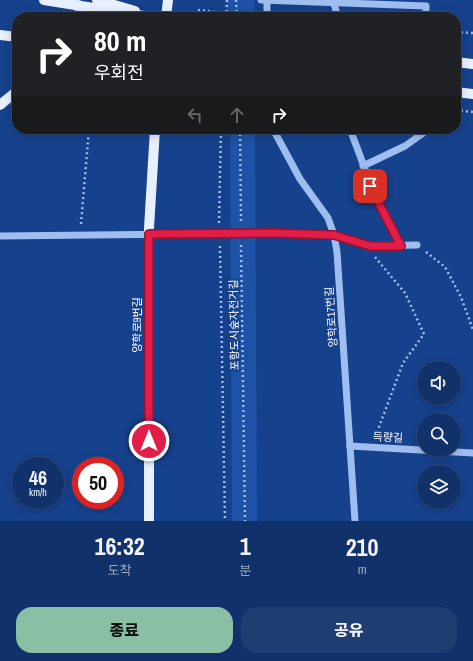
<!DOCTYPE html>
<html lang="ko">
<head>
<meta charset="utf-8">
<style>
	:root { --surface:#103169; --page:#1e3d71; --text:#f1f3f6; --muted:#9ca9c0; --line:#304c7d; --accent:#8abfa5 }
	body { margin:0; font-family:"Archivo Narrow","Noto Sans KR",sans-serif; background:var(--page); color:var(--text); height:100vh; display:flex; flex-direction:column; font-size:15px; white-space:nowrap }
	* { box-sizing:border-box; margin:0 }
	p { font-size:13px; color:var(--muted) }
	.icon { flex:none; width:22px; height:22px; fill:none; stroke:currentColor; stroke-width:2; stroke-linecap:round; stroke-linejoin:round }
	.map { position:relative; height:521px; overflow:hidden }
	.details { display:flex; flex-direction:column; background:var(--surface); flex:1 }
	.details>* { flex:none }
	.hud { position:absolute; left:12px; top:12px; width:449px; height:122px; border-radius:16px; box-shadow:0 2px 10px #0003,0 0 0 1px var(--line); background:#202124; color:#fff; overflow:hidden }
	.tools { position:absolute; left:417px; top:361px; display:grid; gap:8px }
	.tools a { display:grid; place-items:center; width:44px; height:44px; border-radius:50%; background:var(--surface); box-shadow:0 2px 10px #0003,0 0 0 1px var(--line); font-size:20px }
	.speed { position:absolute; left:12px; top:457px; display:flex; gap:8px; font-size:20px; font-weight:700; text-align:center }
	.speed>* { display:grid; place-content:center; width:52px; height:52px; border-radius:50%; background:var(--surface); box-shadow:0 2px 10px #0003,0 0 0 1px var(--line); line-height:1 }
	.speed small { font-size:10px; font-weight:400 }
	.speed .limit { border:6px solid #d22; background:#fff; color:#111 }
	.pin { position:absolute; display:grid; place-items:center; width:34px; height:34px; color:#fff; margin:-17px; border-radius:8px; box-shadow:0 2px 6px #0006 }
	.me { position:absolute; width:44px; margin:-22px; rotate:0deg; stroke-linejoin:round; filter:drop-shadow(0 0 3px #0008) }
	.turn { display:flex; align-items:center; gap:14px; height:84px; padding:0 16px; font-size:18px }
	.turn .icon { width:52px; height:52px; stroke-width:2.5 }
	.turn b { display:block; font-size:28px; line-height:34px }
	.lanes { display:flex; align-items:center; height:38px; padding:0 16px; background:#0003; justify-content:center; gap:20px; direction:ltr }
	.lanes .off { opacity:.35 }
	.eta { display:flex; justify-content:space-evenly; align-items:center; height:68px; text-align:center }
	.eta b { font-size:24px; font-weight:800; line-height:28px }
	.action { display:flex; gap:8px; margin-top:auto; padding:8px 16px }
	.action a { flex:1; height:46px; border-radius:16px; background:var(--accent); color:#111; font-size:16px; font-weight:800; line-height:46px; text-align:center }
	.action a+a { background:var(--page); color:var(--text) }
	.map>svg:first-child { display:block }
</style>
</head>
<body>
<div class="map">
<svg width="473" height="521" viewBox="0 0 473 521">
	<rect width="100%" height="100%" fill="#16418c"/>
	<g fill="#1e52a6">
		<rect x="227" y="0" width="27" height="17"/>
		<polygon points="230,129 255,129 257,521 232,521"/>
	</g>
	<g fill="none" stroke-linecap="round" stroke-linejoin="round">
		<g stroke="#9fbeef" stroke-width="2.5" stroke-dasharray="2 3" stroke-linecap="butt">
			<polyline points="236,0 237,17"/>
			<polyline points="198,10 225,13"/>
			<polyline points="226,17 227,0"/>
			<polyline points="456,32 473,33"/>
			<polyline points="456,110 473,112"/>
			<polyline points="240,129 241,222"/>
			<polyline points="219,223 221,129"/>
			<polyline points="81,224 89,129"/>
			<polyline points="241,245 245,521"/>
			<polyline points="220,246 225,521"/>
			<polyline points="426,252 445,267 461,297 473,330"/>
			<polyline points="375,257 405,293 424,334 403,363 376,435"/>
		</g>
		<g stroke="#9fbeef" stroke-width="7">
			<polyline points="77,0 79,17"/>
			<polyline points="261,0 426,6 426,17"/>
			<polyline points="267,2 267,17"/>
			<polyline points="334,4 338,17"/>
			<polyline points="273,129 300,179 328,218 334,235 337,252 355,521"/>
			<polyline points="350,129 371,185 401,246"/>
			<polyline points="363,166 405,146 429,129"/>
			<polyline points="0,236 274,233 334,235 370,246 417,245"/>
			<polyline points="350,446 473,453"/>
		</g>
		<g stroke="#e8efff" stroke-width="10">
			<polyline points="97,0 135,11"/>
			<polyline points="166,17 168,0"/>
			<polyline points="0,35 17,37"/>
			<polyline points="456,62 473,64"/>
			<polyline points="456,92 473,94"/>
			<polyline points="0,105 17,91"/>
			<polyline points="149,521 149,228 155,129"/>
		</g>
		<polyline stroke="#9fbeef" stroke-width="2.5" stroke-dasharray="2 3" stroke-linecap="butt" points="225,13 249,16"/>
		<polyline stroke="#e8efff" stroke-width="10" points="44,0 150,17"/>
	</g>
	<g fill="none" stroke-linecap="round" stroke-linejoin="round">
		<g stroke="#92132f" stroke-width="10">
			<polyline id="route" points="149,441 149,234 274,233 334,235 370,246 401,246 370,186"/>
		</g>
		<use href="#route" stroke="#e11d48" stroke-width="7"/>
	</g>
	<g text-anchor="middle" stroke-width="4" stroke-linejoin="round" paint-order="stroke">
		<g font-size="11" fill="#fff" stroke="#16418c">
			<text transform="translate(331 317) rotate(-94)" y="4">양학로17번길</text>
			<text transform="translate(137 325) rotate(-90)" y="4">양학로9번길</text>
			<text transform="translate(234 325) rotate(-91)" y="4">포항도시숲자전거길</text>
			<text transform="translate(388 437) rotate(3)" y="4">득량길</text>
		</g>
	</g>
</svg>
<div class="tools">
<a><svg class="icon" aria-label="sound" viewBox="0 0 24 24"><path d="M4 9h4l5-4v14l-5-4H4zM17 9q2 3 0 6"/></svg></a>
<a><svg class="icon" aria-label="search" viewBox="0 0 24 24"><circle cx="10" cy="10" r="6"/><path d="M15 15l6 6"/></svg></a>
<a><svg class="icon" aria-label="layers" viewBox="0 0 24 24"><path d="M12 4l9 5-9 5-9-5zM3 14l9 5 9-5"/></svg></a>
</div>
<div class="speed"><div>46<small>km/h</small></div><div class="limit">50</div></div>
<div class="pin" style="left:370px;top:186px;background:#d93025"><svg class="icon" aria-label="arrive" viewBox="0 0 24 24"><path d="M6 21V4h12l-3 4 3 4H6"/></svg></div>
<svg class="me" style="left:149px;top:441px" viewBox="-20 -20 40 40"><circle r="17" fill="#e11d48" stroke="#fff" stroke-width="3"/><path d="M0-11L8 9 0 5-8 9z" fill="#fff"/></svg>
<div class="hud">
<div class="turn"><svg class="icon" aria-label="right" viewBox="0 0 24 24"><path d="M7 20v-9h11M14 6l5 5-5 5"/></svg><div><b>80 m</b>우회전</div></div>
<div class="lanes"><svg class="icon off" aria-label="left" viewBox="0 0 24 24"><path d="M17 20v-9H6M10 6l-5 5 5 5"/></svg><svg class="icon off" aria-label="ahead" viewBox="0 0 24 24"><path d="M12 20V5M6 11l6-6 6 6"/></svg><svg class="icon" aria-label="right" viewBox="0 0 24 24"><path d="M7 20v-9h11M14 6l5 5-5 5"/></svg></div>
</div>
</div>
<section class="details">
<div class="eta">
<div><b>16:32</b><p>도착</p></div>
<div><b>1</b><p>분</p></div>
<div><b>210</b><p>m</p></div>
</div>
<div class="action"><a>종료</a><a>공유</a></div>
</section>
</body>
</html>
